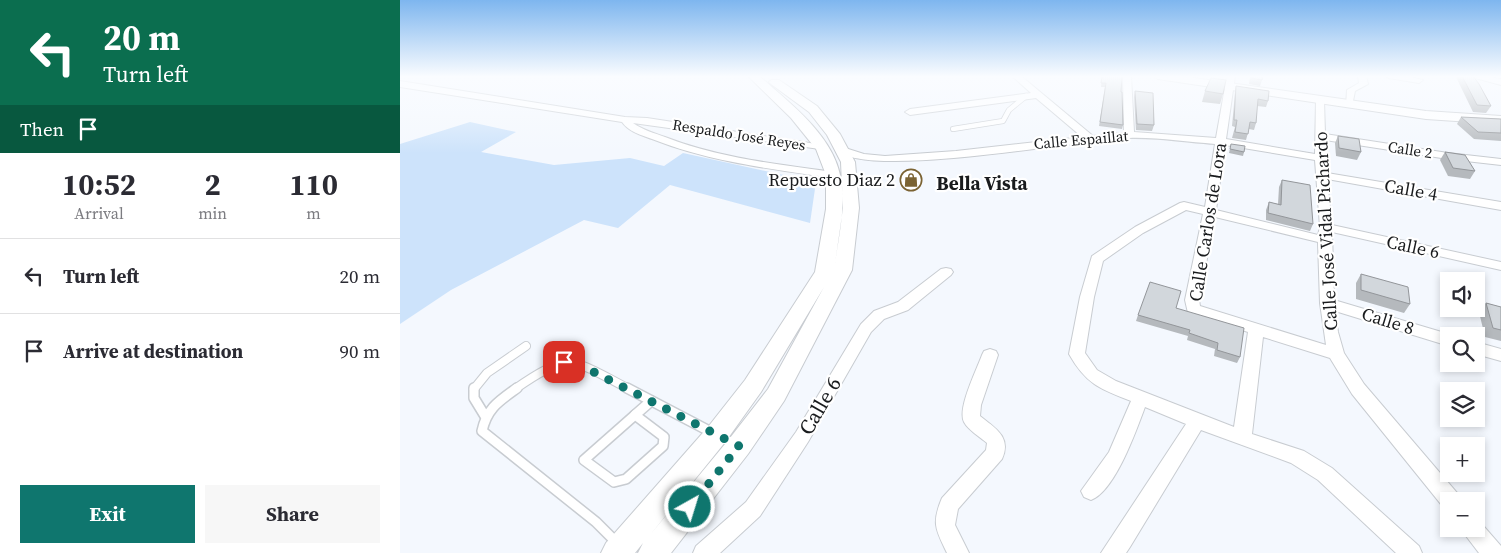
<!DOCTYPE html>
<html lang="en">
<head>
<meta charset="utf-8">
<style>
	:root { --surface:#fff; --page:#f7f7f7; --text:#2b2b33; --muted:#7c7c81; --line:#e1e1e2; --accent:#0f766e }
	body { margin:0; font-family:"Source Serif 4",serif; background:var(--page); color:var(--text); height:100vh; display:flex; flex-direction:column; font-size:19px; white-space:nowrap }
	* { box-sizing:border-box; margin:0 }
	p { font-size:16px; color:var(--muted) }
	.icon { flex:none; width:28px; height:28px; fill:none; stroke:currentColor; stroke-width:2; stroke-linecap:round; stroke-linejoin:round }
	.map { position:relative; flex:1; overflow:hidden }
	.drawer { display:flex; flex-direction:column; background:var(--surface); width:400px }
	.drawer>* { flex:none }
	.banner { background:#0b6e4f; color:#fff; overflow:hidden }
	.controls { position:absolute; left:1040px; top:272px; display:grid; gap:10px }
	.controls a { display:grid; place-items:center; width:45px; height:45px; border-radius:0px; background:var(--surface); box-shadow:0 2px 8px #0003; font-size:25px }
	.pin { position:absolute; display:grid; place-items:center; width:42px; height:42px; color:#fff; margin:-21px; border-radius:10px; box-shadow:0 2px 8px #0006 }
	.me { position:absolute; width:55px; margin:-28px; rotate:39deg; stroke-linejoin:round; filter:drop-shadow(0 0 4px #0008) }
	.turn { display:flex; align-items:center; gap:18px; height:105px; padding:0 20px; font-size:22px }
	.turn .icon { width:65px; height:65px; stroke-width:2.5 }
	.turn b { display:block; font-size:35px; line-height:42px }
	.then { display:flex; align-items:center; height:48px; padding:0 20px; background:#0003; gap:10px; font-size:19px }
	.eta { display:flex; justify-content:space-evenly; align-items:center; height:85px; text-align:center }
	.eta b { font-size:30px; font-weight:700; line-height:35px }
	.action { display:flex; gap:10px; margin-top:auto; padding:10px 20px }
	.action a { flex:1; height:58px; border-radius:0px; background:var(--accent); color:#fff; font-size:20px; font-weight:700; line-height:58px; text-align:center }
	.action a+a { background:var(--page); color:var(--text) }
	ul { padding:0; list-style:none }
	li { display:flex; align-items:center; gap:15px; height:75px; padding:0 20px; border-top:1px solid var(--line) }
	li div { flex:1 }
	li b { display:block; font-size:19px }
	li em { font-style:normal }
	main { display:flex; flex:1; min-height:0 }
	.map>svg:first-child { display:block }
</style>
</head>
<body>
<main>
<section class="drawer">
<div class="banner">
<div class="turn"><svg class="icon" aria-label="left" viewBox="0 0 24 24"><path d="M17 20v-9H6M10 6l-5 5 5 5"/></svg><div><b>20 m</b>Turn left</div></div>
<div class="then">Then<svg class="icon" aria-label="arrive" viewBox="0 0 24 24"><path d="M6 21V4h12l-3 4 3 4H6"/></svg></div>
</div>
<div class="eta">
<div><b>10:52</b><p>Arrival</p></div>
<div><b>2</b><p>min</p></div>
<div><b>110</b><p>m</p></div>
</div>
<ul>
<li><svg class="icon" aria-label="left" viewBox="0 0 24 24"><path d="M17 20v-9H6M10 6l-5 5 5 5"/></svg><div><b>Turn left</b></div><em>20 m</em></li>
<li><svg class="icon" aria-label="arrive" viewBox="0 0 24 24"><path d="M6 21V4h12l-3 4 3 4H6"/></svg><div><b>Arrive at destination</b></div><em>90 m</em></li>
</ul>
<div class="action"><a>Exit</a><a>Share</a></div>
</section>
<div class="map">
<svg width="1101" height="553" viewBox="0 0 1101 553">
	<rect width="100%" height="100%" fill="#f4f8fe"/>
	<polygon fill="#cde3fb" points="70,122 116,132 81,152 154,165 230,158 264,166 283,153 416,182 410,223 270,185 218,228 184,220 51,290 0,324 0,144"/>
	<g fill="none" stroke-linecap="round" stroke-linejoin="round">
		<g stroke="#c8ccd1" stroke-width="6">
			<polyline id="lane-far2" points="553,129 603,121 609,110 626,96"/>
		</g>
		<g stroke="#c8ccd1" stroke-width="10">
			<g id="lane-far1">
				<polyline points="74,389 87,373 126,346"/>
				<path d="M115 389C171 350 173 360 229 389"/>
			</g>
		</g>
		<g stroke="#c8ccd1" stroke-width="12">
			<g id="lane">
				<polyline points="74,388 74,398 85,416"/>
				<path d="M117 388C99 401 87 408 82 431L196 522 217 543"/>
				<polyline points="227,388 336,445"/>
				<polygon points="235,415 264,437 263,446 226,479 214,482 184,460"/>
				<polyline points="235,415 251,401"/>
			</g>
		</g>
		<g stroke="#c8ccd1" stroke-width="2">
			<g id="street">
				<path d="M612 76H621L693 136 724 133 723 76H731L734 132 816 138 827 76H835L826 139 915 154 916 100 920 97 924 100 925 134 1048 153 1101 159V165L1048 159 925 140 927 173 1101 202V210L927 179 932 225 1101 262V270L932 232 934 300 1055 336H1049V346L935 311 938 332 944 353 964 384 1058 494 1061 501H1049V509L1044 508 952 394 930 358 863 337 852 434 904 451 932 468 1019 546 1022 553H996L918 480 891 463 801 430 730 547 726 553H701L786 424 745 407C736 431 715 491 691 500L684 497 681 491 709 452 731 401C700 389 686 384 669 354L680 297 692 256 735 227 780 203 784 202 805 207 815 144C787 142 757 137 729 138 678 140 467 180 437 150L442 147 464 154 485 156 556 151 682 137 636 98 510 115 505 112 510 109 631 93ZM825 145 915 160 920 227 918 235 816 210ZM786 210 803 214 785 300 788 313 848 332 834 427 716 381 697 370 685 353 694 297 703 261 743 233ZM815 217 918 242 920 303 926 345 800 306 799 300Z"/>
				<polygon points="958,76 966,76 968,84 955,91 952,106 946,106 947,90 959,83"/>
				<polygon points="985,76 1006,76 1023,80 1019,83 989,78"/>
				<polygon points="1068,76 1083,76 1101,79 1101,85"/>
				<path d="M0 81 225 117 247 118 423 145 428 148 427 150 233 123C243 130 254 133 265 137 319 158 376 164 433 172L438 175 433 178C372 169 310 162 252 139 241 135 229 132 222 122L0 87Z"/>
				<polygon points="546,268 551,269 553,272 551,275 508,310 484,319 471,332 408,442 360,516 320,553 293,553 296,546 346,502 396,432 461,324 474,311 498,302 541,269"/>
				<polygon points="1076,342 1101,349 1101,361 1076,354"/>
				<path d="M590 349 596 351 598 355 581 405 580 416C595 428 612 437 602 459L558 509 555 525 569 553H547C536 530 531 524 542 498L586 450 587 443C580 437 568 430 564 422 557 409 577 369 582 355L584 351Z"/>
				<polygon points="1076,520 1080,522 1101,546 1101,553 1079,553 1066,536 1063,529 1076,529"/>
			</g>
		</g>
		<g stroke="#c8ccd1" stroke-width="2">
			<g id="secondary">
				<path d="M348 76H359C389 102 432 135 440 175 447 206 438 240 434 270L443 208 441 162 427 135 409 112 371 84 369 82 371 80H379L417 106 440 134 455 162 459 208 452 270 384 401 348 454 271 553H238L243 543 235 553H201L206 543 308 427 345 380 415 272 426 209V175L416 149 391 118ZM424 287 368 389 330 438 250 535 326 441 361 392Z"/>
				<polygon points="753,76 780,76 1026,111 1101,116 1101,124 1026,119 758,79"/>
			</g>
		</g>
		<use href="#lane-far2" stroke="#fff" stroke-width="4.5"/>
		<use href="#lane-far1" stroke="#fff" stroke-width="8"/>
		<use href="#lane" stroke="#fff" stroke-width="9"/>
		<use href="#street" fill="#fff" fill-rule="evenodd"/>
		<use href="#secondary" fill="#fff" fill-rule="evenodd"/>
	</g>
	<g fill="#b5b9bd">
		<polygon points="702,76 721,92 723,125 722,129 699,126 705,87 701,87"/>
		<polygon points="850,76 863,76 862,80 860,86 849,84"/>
		<polygon points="1048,76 1073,76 1091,106 1086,113 1073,112 1056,77"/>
		<polygon points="836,86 868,101 866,107 857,106 856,123 854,130 849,129 846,140 832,138 835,127 832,126 835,92"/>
		<polygon points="735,91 754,125 752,131 736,130 734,97"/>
		<polygon points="805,91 823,94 820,104 802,102"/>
		<polygon points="1061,117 1101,119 1101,141 1074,139 1057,124"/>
		<polygon points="938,136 961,152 957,160 936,156 935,143"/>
		<polygon points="831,144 844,152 843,156 829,153"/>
		<polygon points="1045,152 1075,171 1070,179 1048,176 1040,160"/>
		<polygon points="882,180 913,224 910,231 866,220 866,210 869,202 878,204 879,187"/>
		<polygon points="961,274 1010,304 1004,313 956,299 956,283"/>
		<polygon points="1086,303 1101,307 1101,341 1085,337 1079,312"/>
		<polygon points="776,308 840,357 837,363 814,356 815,349 787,340 788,336 736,321 738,315"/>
	</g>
	<g fill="#d2d7dc" stroke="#93969a">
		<polygon points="702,76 722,76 721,92 722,92 723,125 700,122 706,83 701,83"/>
		<polygon points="851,76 863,76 862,80 851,78"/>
		<polygon points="1062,76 1073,76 1079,84 1091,106 1077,105"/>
		<polygon points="811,78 826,80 823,94 805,91"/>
		<polygon points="836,86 869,91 868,101 858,99 856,123 850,122 848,134 835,132 837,120 834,120"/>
		<polygon points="735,91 753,93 754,125 737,124"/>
		<polygon points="1061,117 1101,119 1101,133 1078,132"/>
		<polygon points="938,136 959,139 961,152 939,148"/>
		<polygon points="831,144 845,146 844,152 830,149"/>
		<polygon points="1045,152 1065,155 1075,171 1053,168"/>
		<polygon points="882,180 910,185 913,224 868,213 869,202 881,205"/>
		<polygon points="961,274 1008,287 1010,304 961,290"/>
		<polygon points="750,282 781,291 776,308 844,328 840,357 817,350 818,343 789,333 790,330 738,315"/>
		<polygon points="1086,303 1101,307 1101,330 1093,328"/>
	</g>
	<linearGradient id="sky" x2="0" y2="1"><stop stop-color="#7eb6ef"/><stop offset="0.5" stop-color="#fafcff"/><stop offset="1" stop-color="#fafcff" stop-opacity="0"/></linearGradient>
	<rect width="1101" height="153" fill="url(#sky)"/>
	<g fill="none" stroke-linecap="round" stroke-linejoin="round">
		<polyline stroke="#0f766e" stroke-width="9" stroke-dasharray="0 16.2" points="164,362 178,364 339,446 290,507"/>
	</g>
	<defs>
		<g id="shop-ring" transform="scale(1.125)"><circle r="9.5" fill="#fff" stroke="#7b6333" stroke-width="1.5"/><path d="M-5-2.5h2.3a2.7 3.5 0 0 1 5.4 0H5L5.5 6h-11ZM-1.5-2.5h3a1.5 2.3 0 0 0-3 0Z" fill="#7b6333"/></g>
	</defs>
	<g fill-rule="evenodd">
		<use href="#shop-ring" x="511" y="180"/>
	</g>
	<g text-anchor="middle" stroke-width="4.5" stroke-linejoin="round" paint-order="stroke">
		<g font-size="15" fill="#191b1d" stroke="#fff">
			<text transform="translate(339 135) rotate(9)" y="5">Respaldo José Reyes</text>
			<text transform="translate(681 140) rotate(-5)" y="5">Calle Espaillat</text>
			<text transform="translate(1010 150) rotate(9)" y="5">Calle 2</text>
		</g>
		<g font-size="18" fill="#191b1d" stroke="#fff" text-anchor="end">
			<text x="495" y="186">Repuesto Diaz 2</text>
		</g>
		<g font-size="18" fill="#191b1d" stroke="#fff">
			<text transform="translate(1011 190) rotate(10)" y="6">Calle 4</text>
			<text transform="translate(808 222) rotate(-81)" y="6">Calle Carlos de Lora</text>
			<text transform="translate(926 231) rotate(-93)" y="6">Calle José Vidal Pichardo</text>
			<text transform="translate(1013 247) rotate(12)" y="6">Calle 6</text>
			<text transform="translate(988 321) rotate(17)" y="6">Calle 8</text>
		</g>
		<g font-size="19" font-weight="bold" fill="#191b1d" stroke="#fff">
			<text x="582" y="190">Bella Vista</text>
		</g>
		<g font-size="21" fill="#191b1d" stroke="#fff">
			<text transform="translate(420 406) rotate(-60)" y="7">Calle 6</text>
		</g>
	</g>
</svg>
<div class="controls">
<a><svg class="icon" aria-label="sound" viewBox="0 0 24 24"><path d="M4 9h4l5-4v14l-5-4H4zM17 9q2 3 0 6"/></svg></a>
<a><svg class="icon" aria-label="search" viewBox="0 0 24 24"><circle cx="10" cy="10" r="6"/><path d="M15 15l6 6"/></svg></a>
<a><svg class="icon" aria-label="layers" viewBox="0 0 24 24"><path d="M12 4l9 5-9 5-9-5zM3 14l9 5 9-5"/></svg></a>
<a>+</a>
<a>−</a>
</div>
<div class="pin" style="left:164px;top:362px;background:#d93025"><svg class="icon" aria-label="arrive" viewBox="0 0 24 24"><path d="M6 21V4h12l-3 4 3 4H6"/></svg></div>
<svg class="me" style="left:290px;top:507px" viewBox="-20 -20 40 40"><circle r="17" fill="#0f766e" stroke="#fff" stroke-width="3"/><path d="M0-11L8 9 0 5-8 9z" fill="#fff"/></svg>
</div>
</main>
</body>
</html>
